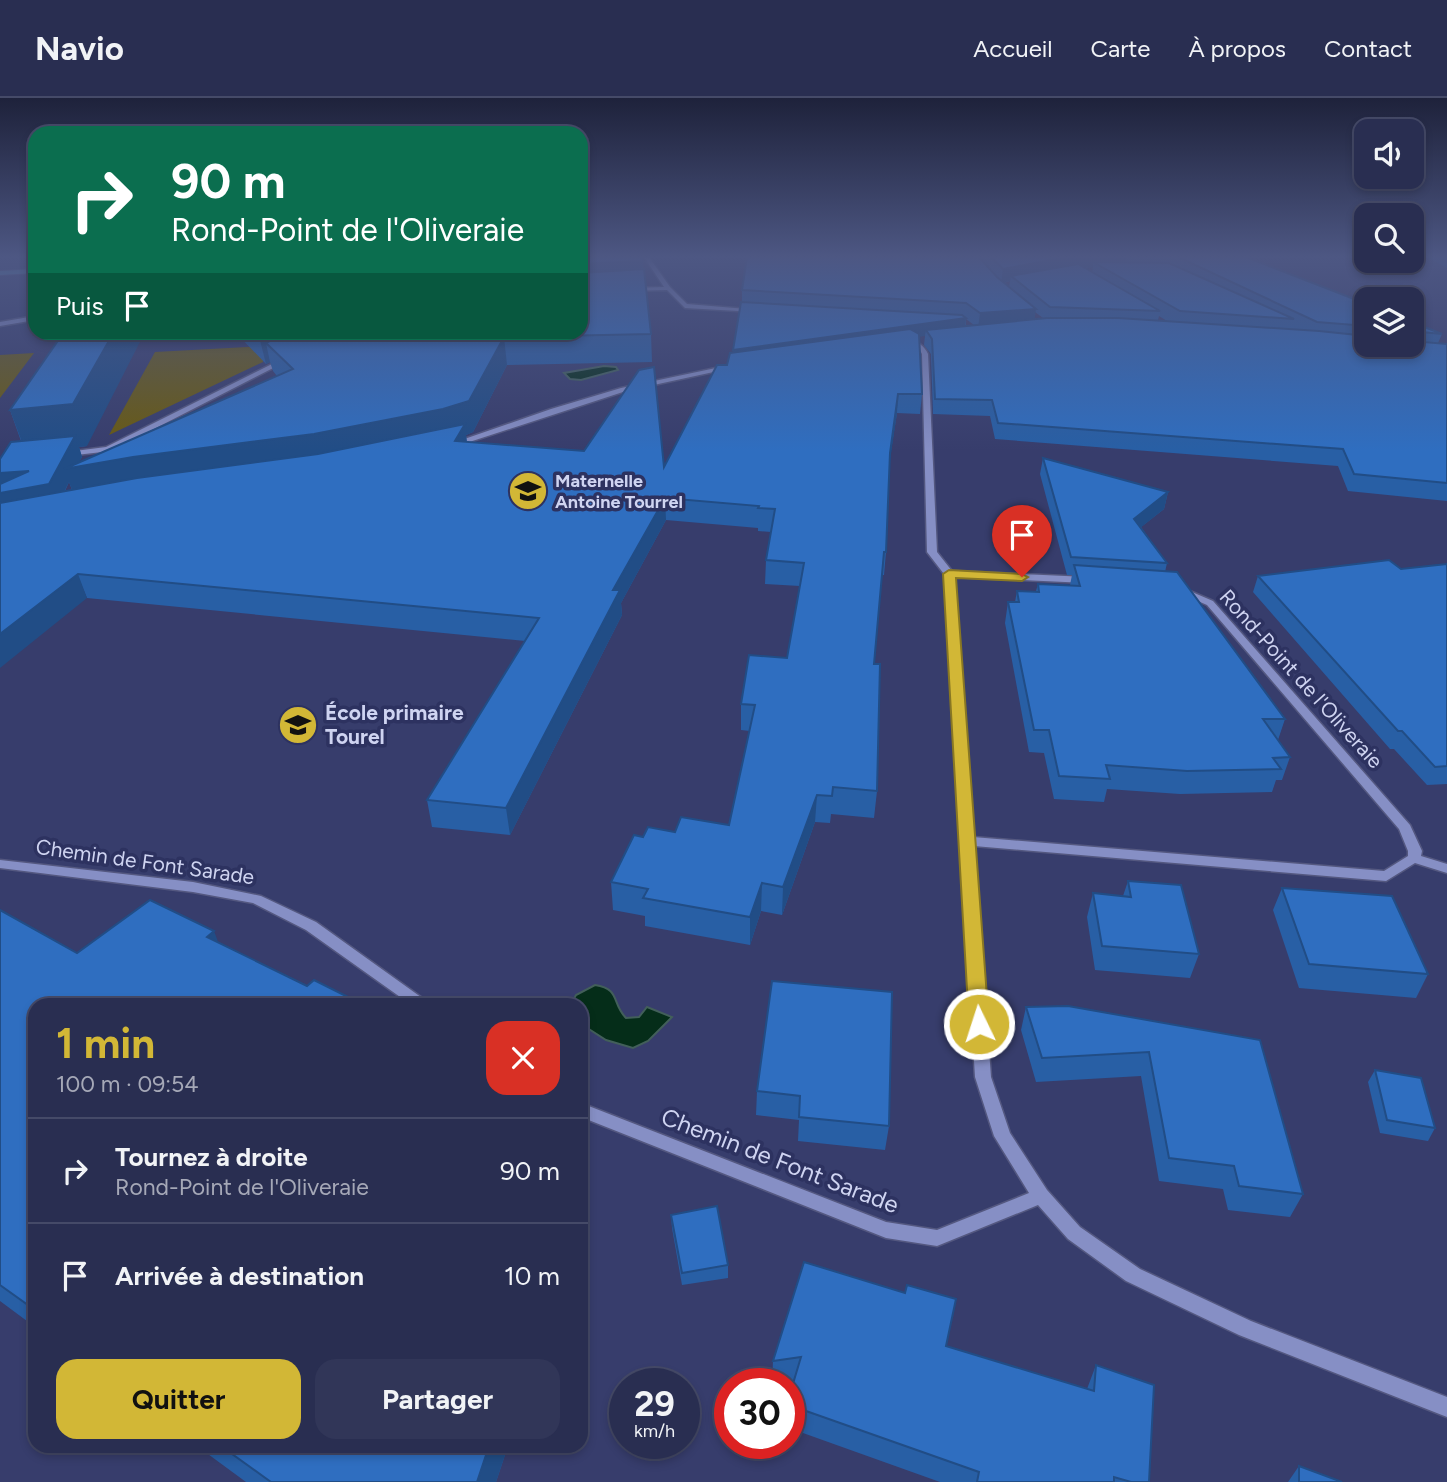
<!DOCTYPE html>
<html lang="fr">
<head>
<meta charset="utf-8">
<style>
	:root { --surface:#292e51; --page:#313658; --text:#f1f3f6; --muted:#a5a8b7; --line:#454a68; --accent:#d2b736 }
	body { margin:0; font-family:Figtree,sans-serif; background:var(--page); color:var(--text); height:100vh; display:flex; flex-direction:column; font-size:26px; white-space:nowrap }
	* { box-sizing:border-box; margin:0 }
	p { font-size:23px; color:var(--muted) }
	.icon { flex:none; width:38px; height:38px; fill:none; stroke:currentColor; stroke-width:2; stroke-linecap:round; stroke-linejoin:round }
	.map { position:relative; flex:1; overflow:hidden }
	.drawer { position:absolute; left:28px; top:900px; width:560px; height:455px; display:flex; flex-direction:column; background:var(--surface); border-radius:21px; box-shadow:0 4px 10px #0003,0 0 0 2px var(--line) }
	.drawer>* { flex:none }
	.banner { position:absolute; left:28px; top:28px; width:560px; height:214px; border-radius:21px; box-shadow:0 4px 10px #0003,0 0 0 2px var(--line); background:#0b6e4f; color:#fff; overflow:hidden }
	.fabs { position:absolute; left:1354px; top:21px; display:grid; gap:14px }
	.fabs a { display:grid; place-items:center; width:70px; height:70px; border-radius:14px; background:var(--surface); box-shadow:0 4px 10px #0003,0 0 0 2px var(--line); font-size:35px }
	.speed { position:absolute; left:609px; top:1270px; display:flex; gap:14px; font-size:35px; font-weight:700; text-align:center }
	.speed>* { display:grid; place-content:center; width:91px; height:91px; border-radius:50%; background:var(--surface); box-shadow:0 4px 10px #0003,0 0 0 2px var(--line); line-height:1 }
	.speed small { font-size:18px; font-weight:400 }
	.speed .limit { border:10px solid #d22; background:#fff; color:#111 }
	.pin { position:absolute; display:grid; place-items:center; width:60px; height:60px; color:#fff; margin:-72px -30px; border-radius:50% 50% 50% 0; rotate:-45deg; box-shadow:0 0 7px #0007 }
	.pin .icon { rotate:45deg }
	.me { position:absolute; width:77px; margin:-38px; rotate:356deg; stroke-linejoin:round; filter:drop-shadow(0 0 5px #0008) }
	.turn { display:flex; align-items:center; gap:24px; height:147px; padding:0 28px; font-size:32px }
	.turn .icon { width:91px; height:91px; stroke-width:2.5 }
	.turn b { display:block; font-size:49px; line-height:60px }
	.then { display:flex; align-items:center; height:66px; padding:0 28px; background:#0003; gap:14px; font-size:26px }
	.round { display:grid; place-items:center; flex:none; width:74px; height:74px; border-radius:21px; background:var(--page) }
	.overview { display:flex; align-items:center; justify-content:space-between; height:119px; padding:0 28px }
	h1 { font-size:42px; font-weight:700; line-height:52px; color:var(--accent) }
	.cta { display:flex; gap:14px; margin-top:auto; padding:14px 28px }
	.cta a { flex:1; height:80px; border-radius:21px; background:var(--accent); color:#111; font-size:28px; font-weight:700; line-height:80px; text-align:center }
	.cta a+a { background:var(--page); color:var(--text) }
	ul { padding:0; list-style:none }
	li { display:flex; align-items:center; gap:21px; height:105px; padding:0 28px; border-top:2px solid var(--line) }
	li div { flex:1 }
	li b { display:block; font-size:26px }
	li em { font-style:normal }
	header { display:flex; align-items:center; gap:42px; box-sizing:border-box; height:98px; padding:0 35px; background:var(--surface); border-bottom:2px solid var(--line) }
	header strong { font-size:33px }
	nav { display:flex; gap:38px; margin-inline-start:auto; font-size:24px }
	.map>svg:first-child { display:block }
</style>
</head>
<body>
<header>
<strong>Navio</strong>
<nav><a>Accueil</a><a>Carte</a><a>À propos</a><a>Contact</a></nav>
</header>
<div class="map">
<svg width="1447" height="1384" viewBox="0 0 1447 1384">
	<rect width="100%" height="100%" fill="#373d6c"/>
	<g fill="#695a12">
		<polygon points="264,248 263,264 109,337 155,254"/>
		<polygon points="34,255 0,300 0,257"/>
	</g>
	<g fill="#052d19" stroke="#425f5a" stroke-width="2">
		<polygon points="604,268 616,269 618,272 581,282 570,281 564,275"/>
		<path d="M595 887C621 891 611 905 626 920L639 919 647 909 672 919 648 943 633 950 606 942 581 926V906H571L576 897Z"/>
	</g>
	<g fill="none" stroke-linecap="round" stroke-linejoin="round">
		<g stroke="#545880" stroke-width="3">
			<g id="minor">
				<polygon points="644,159 649,159 670,189 687,206 759,212 756,214 685,210 667,192 628,193 630,190 664,189"/>
				<polygon points="35,218 35,222 0,228 0,224"/>
				<path d="M907 242C915 241 925 248 928 256L937 454 952 473 1087 479 1092 482 1087 485 954 479 973 739 1384 773 1408 758V753L1399 731 1207 507 1175 493V489L1178 488 1213 503 1410 727 1422 753 1421 758 1447 766V775L1415 765 1386 783 974 748 991 979 1010 1035 1047 1092 1080 1129 1140 1171 1251 1223 1447 1299V1319L1239 1237 1126 1183 1068 1141 1038 1107 937 1148 886 1140 581 1019V1005L886 1124 937 1132 1029 1095 994 1038 975 979 945 483 944 476 927 454 922 256 920 252 907 244Z"/>
				<polygon points="279,257 284,258 281,266 111,353 67,358 63,356 67,354 106,349 276,264"/>
				<polygon points="730,267 733,269 732,270 626,293 454,349 447,347 551,311 621,290"/>
				<polygon points="0,762 193,784 261,798 316,824 425,902 428,906 410,906 306,832 253,805 193,794 0,770"/>
			</g>
		</g>
		<g stroke="#545880" stroke-width="2">
			<polygon id="major" points="35,171 35,175 0,177 0,173"/>
		</g>
		<use href="#minor" fill="#868fc5" fill-rule="evenodd"/>
		<use href="#major" fill="#5ba4ca" fill-rule="evenodd"/>
	</g>
	<g fill="#285fa5" fill-rule="evenodd">
		<path d="M747 159H1246L1367 206V247H1412V224L1442 236 1438 245 1447 246V403L1348 393 1338 368 995 341 990 318 933 316 931 256 924 247 925 238H919L922 296 920 316 897 315 889 365 886 454 884 477H882L874 566 877 693 874 720 831 716 830 725 815 724 782 817 761 813 750 847 645 828V818L613 812 611 784 643 739 729 727 750 633 741 632V606L787 560 800 488 765 486 766 462 771 434 758 433V430L666 422 621 505 622 517 510 737 432 729 427 702 525 543 87 500 21 343 10 312 87 348 79 349 82 359 79 364 277 278 273 273 270 264 266 266 235 234H581L643 171 651 236 652 264 507 267 473 334 466 337 467 344 664 369 727 267 733 255 742 204V192ZM1093 169 1092 174 1085 170ZM1010 183 1009 189 1004 185ZM1035 214 1043 220 1034 221ZM1159 218 1167 223 1158 222ZM966 221 974 227 966 228ZM69 384 72 392 65 393Z"/>
		<polygon points="1427,159 1447,159 1447,170"/>
		<polygon points="1043,360 1168,394 1164,411 1141,429 1167,465 1165,474 1285,621 1278,642 1290,659 1282,682 1276,682 1272,694 1180,696 1107,691 1104,704 1054,701 1044,655 1029,654 1005,525 1008,504 1015,504 1017,493 1036,493 1038,486 1070,487 1072,477 1067,477 1040,376"/>
		<polygon points="1447,466 1447,686 1427,687 1394,651 1390,651 1253,494 1258,478 1401,471"/>
		<polygon points="1128,783 1199,856 1190,880 1095,872 1087,819 1093,795 1123,798"/>
		<polygon points="1282,790 1428,876 1416,900 1299,890 1273,812"/>
		<polygon points="0,812 77,855 218,844 307,888 362,906 35,906 35,1229 0,1203"/>
		<polygon points="772,883 889,1028 885,1052 798,1043 799,1022 756,1017 757,993"/>
		<polygon points="1026,909 1260,942 1303,1096 1290,1119 1228,1112 1223,1091 1159,1083 1141,978 1036,984 1021,932"/>
		<polygon points="1375,972 1435,1030 1428,1043 1380,1035 1368,984"/>
		<polygon points="671,1117 728,1167 728,1180 682,1187 672,1130"/>
		<polygon points="804,1164 946,1248 1087,1291 1096,1267 1149,1384 940,1384 789,1330 789,1299 794,1282 772,1286 773,1263"/>
		<polygon points="197,1348 508,1348 496,1384 246,1384"/>
		<polygon points="1299,1368 1342,1384 1288,1384"/>
	</g>
	<g fill="#214d86">
		<polygon points="1067,159 1127,159 1125,167 1093,164 1093,169 1011,178 1010,183 1001,185 1003,171"/>
		<polygon points="643,163 644,188 581,191 581,166"/>
		<polygon points="1036,211 1034,226 978,230 980,215"/>
		<polygon points="966,220 965,232 926,232 925,238 733,264 733,252"/>
		<polygon points="114,234 145,234 87,348 79,349 82,359 77,369 504,239 507,267 473,334 466,337 467,346 77,404 69,384 57,408 0,418 0,375 26,355 10,312"/>
		<polygon points="266,234 282,234 283,239 266,245 270,264 266,266 259,238"/>
		<polygon points="898,296 897,315 888,376 890,355"/>
		<polygon points="1168,394 1164,411 1130,438 1134,421"/>
		<polygon points="665,400 666,422 621,505 622,517 510,737 506,710 613,492"/>
		<polygon points="78,476 87,500 0,570 0,536"/>
		<polygon points="817,697 815,724 782,817 783,789"/>
		<polygon points="762,785 761,813 750,847 750,819"/>
		<polygon points="214,833 227,868 207,839"/>
		<polygon points="489,1348 508,1348 496,1384 477,1384"/>
	</g>
	<g fill="#2f6ec0" stroke="#214d86" stroke-width="2">
		<polygon points="581,159 643,159 643,163 581,166"/>
		<polygon points="747,159 979,159 997,179 1036,211 980,215 966,205 742,192"/>
		<polygon points="991,159 1067,159 1003,171"/>
		<polygon points="1178,159 1246,159 1367,206 1367,228 1317,224"/>
		<polygon points="1093,164 1169,165 1294,221 1180,213"/>
		<polygon points="1078,166 1160,213 1050,209 1011,178"/>
		<polygon points="644,171 651,236 504,239 469,303 443,311 314,336 133,359 64,371 293,271 266,245 277,239 278,234 581,234 581,175"/>
		<polygon points="741,204 962,217 966,220 733,252"/>
		<polygon points="1047,220 1118,220 1319,233 1367,238 1367,247 1412,247 1412,243 1447,246 1447,385 1354,376 1343,351 998,325 992,302 935,301 932,241 926,232"/>
		<polygon points="1412,224 1442,236 1412,233"/>
		<polygon points="910,231 919,236 922,296 898,296 890,355 886,454 884,454 874,566 880,566 877,693 833,689 832,698 817,697 783,789 762,785 750,819 643,800 648,791 611,784 634,737 643,739 648,729 675,734 681,719 729,727 755,607 741,606 749,557 787,560 804,465 766,462 775,411 758,410 759,408 665,400 613,492 620,492 506,710 427,702 539,520 78,476 0,536 0,405 137,380 318,356 465,326 455,343 584,353 639,272 654,269 664,369 717,267 727,267 730,255"/>
		<polygon points="64,234 114,234 73,306 10,312"/>
		<polygon points="256,234 266,234 259,238"/>
		<polygon points="75,338 49,386 0,395 0,386 29,373 0,375 0,361 11,344"/>
		<polygon points="1043,360 1168,394 1134,421 1167,465 1071,459"/>
		<polygon points="1389,462 1401,471 1447,466 1447,668 1435,669 1402,633 1398,633 1258,478"/>
		<polygon points="1074,467 1177,474 1285,621 1263,621 1290,659 1273,660 1281,671 1187,673 1106,667 1110,681 1059,678 1049,632 1034,632 1008,504 1019,504 1017,493 1039,494 1038,486 1080,488"/>
		<polygon points="1128,783 1181,787 1199,856 1102,848 1093,795 1131,799"/>
		<polygon points="1282,790 1392,798 1428,876 1309,866"/>
		<polygon points="150,802 214,833 207,839 307,888 314,882 362,906 35,906 35,1212 0,1187 0,812 77,855"/>
		<polygon points="772,883 892,894 889,1028 799,1019 800,998 757,993"/>
		<polygon points="1068,908 1260,942 1303,1096 1239,1088 1234,1068 1169,1060 1149,954 1042,960 1026,909"/>
		<polygon points="1375,972 1421,980 1435,1030 1387,1022"/>
		<polygon points="717,1108 728,1167 682,1175 671,1117"/>
		<polygon points="804,1164 905,1195 907,1187 956,1201 946,1248 1094,1293 1096,1267 1154,1287 1149,1384 1131,1384 1114,1379 1114,1384 977,1384 979,1374 789,1307 789,1299 801,1259 773,1263"/>
		<polygon points="221,1348 489,1348 477,1384 271,1384"/>
		<polygon points="1299,1368 1342,1384 1299,1384"/>
	</g>
	<linearGradient id="sky" x2="0" y2="1"><stop stop-color="#1e223b"/><stop offset="0.45" stop-color="#4d5783"/><stop offset="1" stop-color="#4d5783" stop-opacity="0"/></linearGradient>
	<rect width="1447" height="353" fill="url(#sky)"/>
	<polygon fill="#d2b736" stroke="#887723" stroke-width="2" points="949,472 1022,476 1028,479 1022,483 956,480 989,926 987,932 979,934 972,932 969,926 943,476"/>
	<defs>
		<g id="school-disc" transform="scale(2.0125)"><circle r="9.5" fill="#d2b736" stroke="#2d3260"/><path d="M0-5L7-2L0 1L-7-2ZM-4 1L0 2.5L4 1V4Q0 6-4 4Z" fill="#111"/></g>
	</defs>
	<g fill-rule="evenodd">
		<use href="#school-disc" x="528" y="393"/>
		<use href="#school-disc" x="298" y="627"/>
	</g>
	<g text-anchor="middle" stroke-width="7" stroke-linejoin="round" paint-order="stroke">
		<g font-size="18" font-weight="bold" fill="#cfd4f1" stroke="#2d3260" text-anchor="start">
			<text x="555" y="389">Maternelle<tspan x="555" dy="21">Antoine Tourrel</tspan></text>
		</g>
		<g font-size="21" fill="#cfd4f1" stroke="#2d3260">
			<text transform="translate(1301 581) rotate(48)" y="7">Rond-Point de l'Oliveraie</text>
			<text transform="translate(145 764) rotate(8)" y="7">Chemin de Font Sarade</text>
		</g>
		<g font-size="21" font-weight="bold" fill="#cfd4f1" stroke="#2d3260" text-anchor="start">
			<text x="325" y="622">École primaire<tspan x="325" dy="24">Tourel</tspan></text>
		</g>
		<g font-size="24" fill="#cfd4f1" stroke="#2d3260">
			<text transform="translate(780 1063) rotate(21)" y="8">Chemin de Font Sarade</text>
		</g>
	</g>
</svg>
<div class="fabs">
<a><svg class="icon" aria-label="sound" viewBox="0 0 24 24"><path d="M4 9h4l5-4v14l-5-4H4zM17 9q2 3 0 6"/></svg></a>
<a><svg class="icon" aria-label="search" viewBox="0 0 24 24"><circle cx="10" cy="10" r="6"/><path d="M15 15l6 6"/></svg></a>
<a><svg class="icon" aria-label="layers" viewBox="0 0 24 24"><path d="M12 4l9 5-9 5-9-5zM3 14l9 5 9-5"/></svg></a>
</div>
<div class="speed"><div>29<small>km/h</small></div><div class="limit">30</div></div>
<div class="pin" style="left:1022px;top:479px;background:#d93025"><svg class="icon" aria-label="arrive" viewBox="0 0 24 24"><path d="M6 21V4h12l-3 4 3 4H6"/></svg></div>
<svg class="me" style="left:979px;top:926px" viewBox="-20 -20 40 40"><circle r="17" fill="#d2b736" stroke="#fff" stroke-width="3"/><path d="M0-11L8 9 0 5-8 9z" fill="#fff"/></svg>
<div class="banner">
<div class="turn"><svg class="icon" aria-label="right" viewBox="0 0 24 24"><path d="M7 20v-9h11M14 6l5 5-5 5"/></svg><div><b>90 m</b>Rond-Point de l'Oliveraie</div></div>
<div class="then">Puis<svg class="icon" aria-label="arrive" viewBox="0 0 24 24"><path d="M6 21V4h12l-3 4 3 4H6"/></svg></div>
</div>
<section class="drawer">
<div class="overview"><div><h1>1 min</h1><p>100 m · 09:54</p></div><a class="round" style="background:#d93025;color:#fff"><svg class="icon" aria-label="close" viewBox="0 0 24 24"><path d="M6 6l12 12M18 6L6 18"/></svg></a></div>
<ul>
<li><svg class="icon" aria-label="right" viewBox="0 0 24 24"><path d="M7 20v-9h11M14 6l5 5-5 5"/></svg><div><b>Tournez à droite</b><p>Rond-Point de l'Oliveraie</p></div><em>90 m</em></li>
<li><svg class="icon" aria-label="arrive" viewBox="0 0 24 24"><path d="M6 21V4h12l-3 4 3 4H6"/></svg><div><b>Arrivée à destination</b></div><em>10 m</em></li>
</ul>
<div class="cta"><a>Quitter</a><a>Partager</a></div>
</section>
</div>
</body>
</html>
